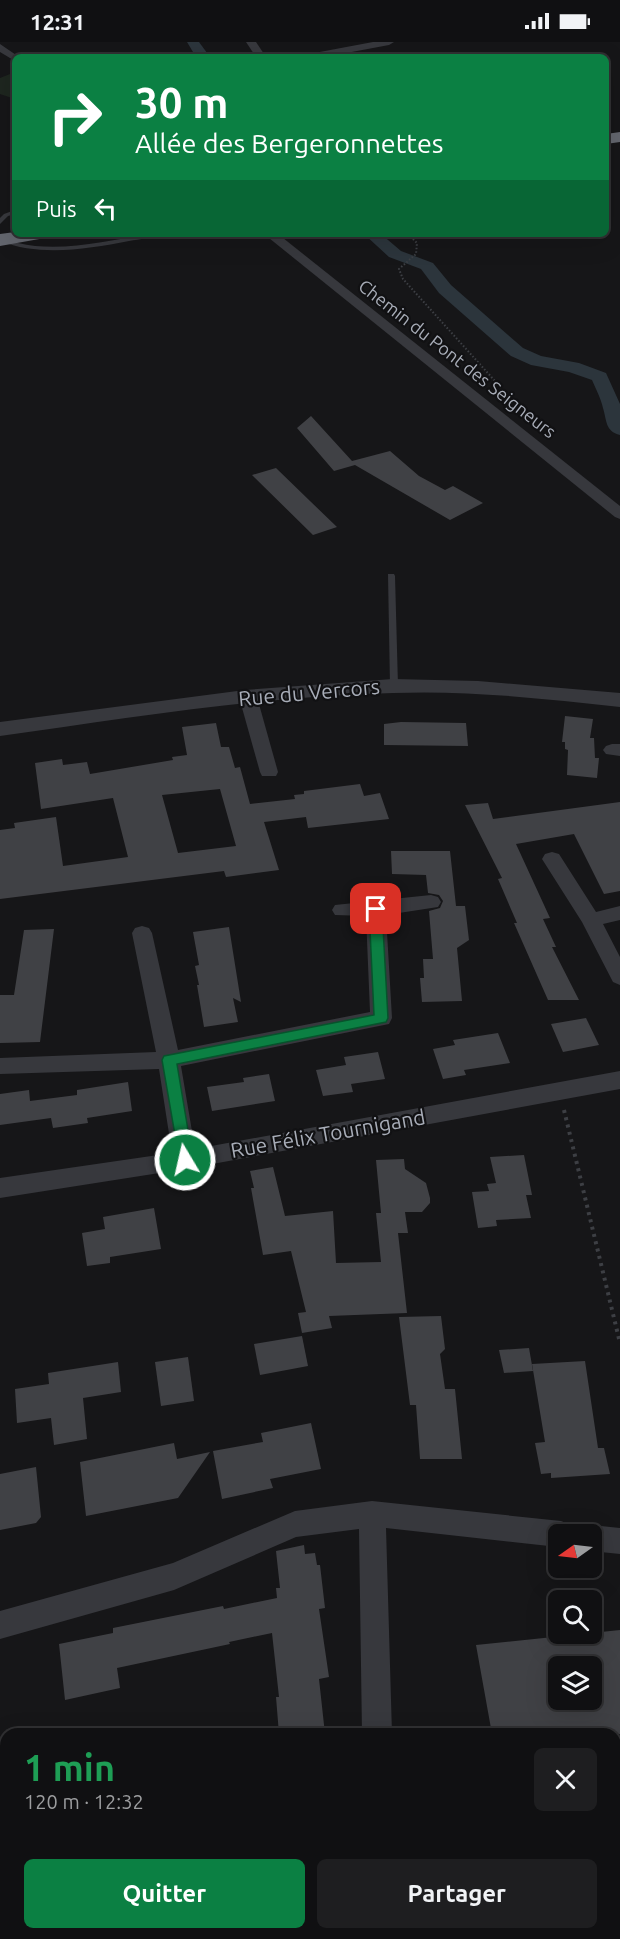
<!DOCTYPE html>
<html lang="fr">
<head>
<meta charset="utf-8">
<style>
	:root { --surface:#101012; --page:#1e1e20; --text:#f1f3f6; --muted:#9c9d9f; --line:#303032; --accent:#0b8043 }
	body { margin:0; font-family:Ubuntu,sans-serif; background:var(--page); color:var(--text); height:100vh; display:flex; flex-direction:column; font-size:22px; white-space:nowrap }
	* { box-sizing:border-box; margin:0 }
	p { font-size:20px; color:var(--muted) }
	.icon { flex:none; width:33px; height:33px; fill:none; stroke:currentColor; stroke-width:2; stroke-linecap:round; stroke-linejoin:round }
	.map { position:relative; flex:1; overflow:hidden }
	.side { position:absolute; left:0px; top:1686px; width:621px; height:212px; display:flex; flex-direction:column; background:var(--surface); border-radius:18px 18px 0 0; box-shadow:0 6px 24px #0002,0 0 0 2px var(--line) }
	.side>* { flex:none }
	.hud { position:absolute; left:12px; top:12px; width:597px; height:183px; border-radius:9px; box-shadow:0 6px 24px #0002,0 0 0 2px var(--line); background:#0b8043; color:#fff; overflow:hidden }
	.needle { width:39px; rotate:256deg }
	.buttons { position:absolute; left:548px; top:1482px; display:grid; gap:12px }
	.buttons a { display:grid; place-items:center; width:54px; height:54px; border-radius:9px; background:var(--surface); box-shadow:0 6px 24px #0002,0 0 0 2px var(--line); font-size:30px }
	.pin { position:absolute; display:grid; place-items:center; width:51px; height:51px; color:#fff; margin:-26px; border-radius:12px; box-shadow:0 3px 9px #0006 }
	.me { position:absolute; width:66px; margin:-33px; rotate:351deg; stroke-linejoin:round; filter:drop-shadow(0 0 4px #0008) }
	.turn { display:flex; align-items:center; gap:21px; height:126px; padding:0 24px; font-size:27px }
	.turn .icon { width:78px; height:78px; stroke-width:2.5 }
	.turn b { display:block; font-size:42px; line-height:51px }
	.then { display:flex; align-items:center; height:57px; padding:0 24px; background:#0003; gap:12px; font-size:22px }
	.round { display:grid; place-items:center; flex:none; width:63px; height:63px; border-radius:9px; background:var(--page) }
	.summary { display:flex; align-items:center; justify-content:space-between; height:102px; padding:0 24px }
	h1 { font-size:36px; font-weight:700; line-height:45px; color:#1e9e55 }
	.action { display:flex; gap:12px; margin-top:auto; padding:12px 24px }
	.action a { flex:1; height:69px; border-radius:9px; background:var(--accent); color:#fff; font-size:24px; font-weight:700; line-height:69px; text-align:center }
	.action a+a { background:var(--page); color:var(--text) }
	.status { display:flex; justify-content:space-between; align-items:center; height:42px; padding:0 30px; background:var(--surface); direction:ltr }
	.status svg { height:16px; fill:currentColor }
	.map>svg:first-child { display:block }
</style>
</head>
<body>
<div class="status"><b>12:31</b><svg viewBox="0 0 49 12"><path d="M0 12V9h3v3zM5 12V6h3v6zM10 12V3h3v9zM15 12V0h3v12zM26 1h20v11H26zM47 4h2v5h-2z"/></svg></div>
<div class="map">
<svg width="620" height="1897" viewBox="0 0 620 1897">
	<rect width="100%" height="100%" fill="#161618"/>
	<polygon fill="#1e261f" points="15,30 15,57 0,52 0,36"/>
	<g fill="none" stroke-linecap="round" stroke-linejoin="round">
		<g fill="#2c353c" fill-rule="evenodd">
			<polygon points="187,0 199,0 210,15 196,15"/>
			<path d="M364 192H381L401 209 433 221 451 243 523 306 541 314 579 321 606 331 620 362V393C605 389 607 379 603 366 601 357 596 347 592 338L569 330 531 323 511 314 439 251 421 227 389 215Z"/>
		</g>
	</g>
	<g fill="#404145" fill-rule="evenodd">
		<polygon points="311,374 352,419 390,409 419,434 445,448 453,444 483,461 450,478 355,423 334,429 297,386"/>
		<polygon points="276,426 310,459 337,485 313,493 252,433"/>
		<polygon points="565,674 593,677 590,696 594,696 595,716 599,716 597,736 567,733 568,708 565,707 565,700 562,700"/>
		<polygon points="401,680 466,681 468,704 384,703 384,682"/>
		<path d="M216 681 221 705H229L235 726 240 725 250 762 295 757 294 753 304 752V749L360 742 364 754 380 751 389 777 308 786 306 775 264 780 279 828 226 835 224 829 0 857V788L15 786 14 781 56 775 63 824 128 815 113 756 41 767 35 721 62 717 63 723 87 720 90 732 173 718 172 715 187 713 182 685ZM220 747 236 804 178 811 162 753Z"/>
		<polygon points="620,760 620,849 604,852 574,792 516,802 550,876 543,877 556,905 552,905 579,958 548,958 514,881 517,881 498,837 502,836 465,763 488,761 493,777"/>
		<polygon points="391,809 450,809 456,864 465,864 469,898 457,906 462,959 422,960 420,936 424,936 423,917 433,917 429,869 440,866 443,859 439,853 428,851 426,833 392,832"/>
		<polygon points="229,885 241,960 233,956 238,980 204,985 197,943 199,943 195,924 199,923 193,890"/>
		<polygon points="54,887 40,1000 0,1001 0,953 14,953 24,888"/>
		<polygon points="586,976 599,1003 563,1010 551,982"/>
		<polygon points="498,991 510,1021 464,1028 466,1033 443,1037 433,1007 455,1003 453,998"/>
		<polygon points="378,1010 385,1037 351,1042 353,1050 323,1054 316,1028 346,1023 344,1015"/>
		<polygon points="269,1032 275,1059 212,1069 207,1045 244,1040 243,1036"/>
		<polygon points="128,1040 132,1069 87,1076 88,1081 53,1086 51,1076 0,1083 0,1052 29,1048 30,1059 77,1053 77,1048"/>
		<polygon points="524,1113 532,1153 526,1153 531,1176 496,1178 497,1184 478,1186 472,1150 489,1149 487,1142 496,1141 490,1115"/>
		<polygon points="404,1117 405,1127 426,1141 430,1156 430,1161 422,1170 405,1170 408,1191 398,1191 407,1271 329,1274 332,1286 302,1291 298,1271 306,1270 291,1209 263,1213 251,1146 254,1146 250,1129 273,1125 285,1174 333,1169 336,1221 381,1220 376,1171 381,1171 376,1118"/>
		<polygon points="154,1166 161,1207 110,1215 110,1221 87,1224 82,1191 105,1187 103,1175"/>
		<polygon points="441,1274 445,1307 440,1312 445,1347 455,1347 462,1417 420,1417 416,1363 410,1363 399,1275"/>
		<polygon points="302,1294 308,1324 260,1333 254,1302"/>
		<polygon points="529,1306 533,1329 504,1331 499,1308"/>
		<polygon points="188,1315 194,1359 161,1364 155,1320"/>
		<polygon points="585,1319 598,1406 604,1406 610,1432 551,1436 551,1431 541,1432 535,1401 545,1400 532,1322"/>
		<polygon points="118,1320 121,1350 83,1356 87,1397 54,1403 51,1376 17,1381 15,1347 49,1342 48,1331"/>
		<polygon points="311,1381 321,1427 270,1437 273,1446 222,1457 213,1409 263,1400 261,1391"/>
		<polygon points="174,1401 177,1417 210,1410 178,1456 86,1474 80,1420"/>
		<polygon points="36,1425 41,1475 36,1481 0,1488 0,1432"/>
		<polygon points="304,1503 305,1512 315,1511 317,1523 320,1523 325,1566 319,1567 329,1635 319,1637 325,1692 279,1692 276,1655 279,1655 272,1591 229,1600 230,1602 117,1626 120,1646 65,1658 59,1602 113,1591 113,1586 223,1564 224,1567 277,1556 276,1546 280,1546 276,1509"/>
		<path d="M620 1588V1692H492L476 1603ZM558 1624H591V1658H558Z"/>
	</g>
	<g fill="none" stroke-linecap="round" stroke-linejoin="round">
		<polyline stroke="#3d3f44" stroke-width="2" stroke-dasharray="1.5 2" stroke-linecap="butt" points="408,192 417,201 416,212 399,227 403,237 495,339 503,353"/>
		<polyline stroke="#3d3f44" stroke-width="4" stroke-dasharray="3 4.5" stroke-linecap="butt" points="564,1068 620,1301"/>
		<g fill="#37383d" fill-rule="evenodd">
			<polygon points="15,168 15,172 8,174 0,182 0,176 4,172"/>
			<path d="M148 192H161C152 196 140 197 129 199 87 207 41 215 0 199V195C6 197 12 200 18 201 59 211 107 199 148 192Z"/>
			<polygon points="388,532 394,532 395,534 398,644 394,647 390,644"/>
		</g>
		<g fill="#37383d" fill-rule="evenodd">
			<polygon points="246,0 256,0 266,15 256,15"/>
			<polygon points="373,0 394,0 389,3 325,15 304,15 309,12"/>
			<polygon points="0,2 19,15 15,15 15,19 0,10"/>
			<polygon points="264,192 278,192 620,464 620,477 615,475"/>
			<polygon points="248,650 254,651 257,655 278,730 276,734 262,734 260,730 239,655 242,651"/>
			<polygon points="612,702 620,702 620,714 606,712 603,708 606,704"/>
			<polygon points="552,810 559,812 596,870 620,864 620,878 603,882 620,915 620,943 613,940 582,880 542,817 545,812"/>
			<polygon points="431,853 438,855 441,860 438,865 386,873 392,976 389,982 181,1024 195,1107 620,1029 620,1047 185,1127 0,1156 0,1136 172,1111 159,1027 0,1032 0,1016 156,1010 132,891 135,886 142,884 149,886 152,891 178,1008 370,970 366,874 335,873 332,868 335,863"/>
			<polygon points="372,1459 561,1479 571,1483 575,1492 558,1492 558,1505 386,1486 392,1692 362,1692 359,1487 296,1495 174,1548 0,1597 0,1569 173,1521 295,1469"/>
			<polygon points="591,1483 620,1486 620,1512 591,1509 591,1492 579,1492 581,1487"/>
			<polygon points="6,1787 6,1817 0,1818 0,1788"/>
			<rect x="365" y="1892" width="32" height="5"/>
		</g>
		<path fill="#37383d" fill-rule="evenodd" d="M393 637 478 639 620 651V665C545 657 469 648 393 651 261 654 130 676 0 694V680L245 648Z"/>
		<g fill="#63666e" fill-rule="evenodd">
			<polygon points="620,90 620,100 606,102 606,92"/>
			<polygon points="15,190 15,192 48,192 45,196 0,204 0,192"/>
		</g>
	</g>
	<polygon fill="#0b8043" stroke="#07532c" stroke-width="1.5" points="376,862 382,867 388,976 386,980 177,1022 193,1118 190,1122 180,1122 162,1018 164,1014 374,973 369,867"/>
	<g text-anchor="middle" stroke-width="4.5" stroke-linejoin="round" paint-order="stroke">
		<g font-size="18" fill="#a8adb8" stroke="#111113">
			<text transform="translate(457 317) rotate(38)" y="6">Chemin du Pont des Seigneurs</text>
		</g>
		<g font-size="21" fill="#a8adb8" stroke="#111113">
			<text transform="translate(309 651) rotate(-5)" y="7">Rue du Vercors</text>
			<text transform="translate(328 1092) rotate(-10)" y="7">Rue Félix Tournigand</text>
		</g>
	</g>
</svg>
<div class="buttons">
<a><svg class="needle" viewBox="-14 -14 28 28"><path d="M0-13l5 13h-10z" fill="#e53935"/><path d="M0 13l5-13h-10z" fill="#9c9d9f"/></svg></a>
<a><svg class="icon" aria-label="search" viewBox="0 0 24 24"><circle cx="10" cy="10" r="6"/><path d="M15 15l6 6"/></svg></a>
<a><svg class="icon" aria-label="layers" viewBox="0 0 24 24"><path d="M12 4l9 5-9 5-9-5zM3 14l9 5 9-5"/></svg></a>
</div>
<div class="pin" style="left:376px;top:867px;background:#d93025"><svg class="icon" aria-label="arrive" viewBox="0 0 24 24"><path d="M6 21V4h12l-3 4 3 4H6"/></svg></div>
<svg class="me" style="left:185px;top:1118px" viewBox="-20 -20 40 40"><circle r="17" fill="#0b8043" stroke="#fff" stroke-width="3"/><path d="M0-11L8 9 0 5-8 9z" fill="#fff"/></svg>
<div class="hud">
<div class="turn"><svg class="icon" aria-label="right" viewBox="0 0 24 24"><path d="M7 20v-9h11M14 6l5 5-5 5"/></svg><div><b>30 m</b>Allée des Bergeronnettes</div></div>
<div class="then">Puis<svg class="icon" aria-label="left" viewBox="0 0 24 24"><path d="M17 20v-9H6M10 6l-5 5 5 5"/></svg></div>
</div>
<section class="side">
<div class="summary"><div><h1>1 min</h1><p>120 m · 12:32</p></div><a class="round"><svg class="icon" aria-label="close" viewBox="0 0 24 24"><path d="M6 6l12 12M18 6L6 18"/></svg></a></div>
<div class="action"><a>Quitter</a><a>Partager</a></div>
</section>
</div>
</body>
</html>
